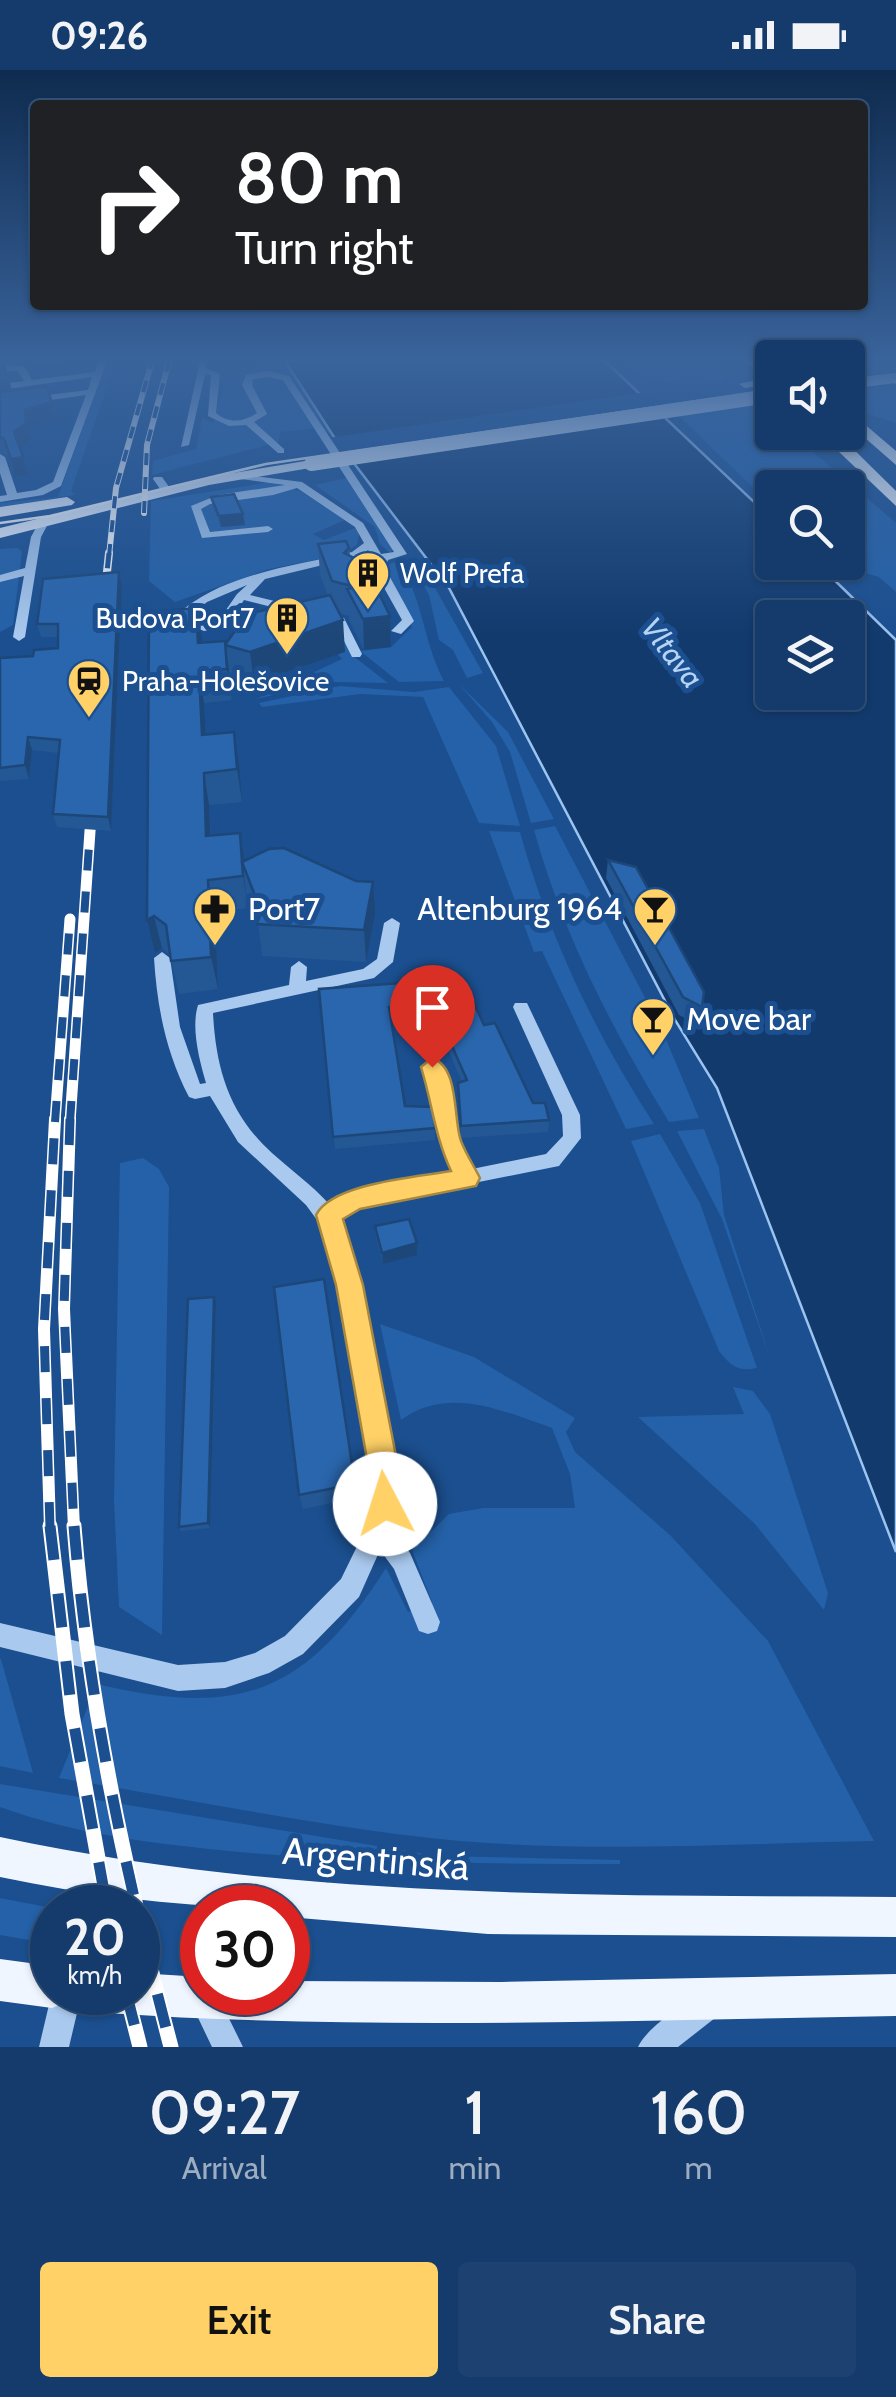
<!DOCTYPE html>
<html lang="en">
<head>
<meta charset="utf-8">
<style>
	:root { --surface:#143b6b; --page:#1d4271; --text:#f1f3f6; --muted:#9dadc1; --line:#33557e; --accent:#ffd166 }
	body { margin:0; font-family:Cabin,sans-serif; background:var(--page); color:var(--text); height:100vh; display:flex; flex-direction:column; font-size:38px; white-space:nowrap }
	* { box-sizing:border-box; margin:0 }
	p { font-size:32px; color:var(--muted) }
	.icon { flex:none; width:55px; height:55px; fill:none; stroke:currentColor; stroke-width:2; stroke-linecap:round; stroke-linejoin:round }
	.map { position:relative; height:1977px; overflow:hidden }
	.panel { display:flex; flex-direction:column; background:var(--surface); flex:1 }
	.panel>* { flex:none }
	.top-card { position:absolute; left:30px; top:30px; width:838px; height:210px; border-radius:10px; box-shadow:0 2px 8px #0004,0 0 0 2px var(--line); background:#202124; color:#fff; overflow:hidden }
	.fabs { position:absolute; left:755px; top:270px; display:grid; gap:20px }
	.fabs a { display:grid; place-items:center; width:110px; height:110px; border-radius:10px; background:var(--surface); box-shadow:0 2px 8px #0004,0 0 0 2px var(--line); font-size:50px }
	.speed { position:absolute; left:30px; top:1815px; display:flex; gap:20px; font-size:50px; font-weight:700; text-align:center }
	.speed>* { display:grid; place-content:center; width:130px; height:130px; border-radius:50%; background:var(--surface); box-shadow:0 2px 8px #0004,0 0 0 2px var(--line); line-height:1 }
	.speed small { font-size:25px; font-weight:400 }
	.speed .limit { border:15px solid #d22; background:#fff; color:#111 }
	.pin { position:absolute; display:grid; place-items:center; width:85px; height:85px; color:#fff; margin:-102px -42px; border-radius:50% 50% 50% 0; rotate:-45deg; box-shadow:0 0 10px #0007 }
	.pin .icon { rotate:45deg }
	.me { position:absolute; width:110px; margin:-55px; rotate:355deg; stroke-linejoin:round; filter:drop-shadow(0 0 8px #0008) }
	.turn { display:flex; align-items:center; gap:35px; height:210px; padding:0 40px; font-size:45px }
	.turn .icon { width:130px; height:130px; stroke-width:2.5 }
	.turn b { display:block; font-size:70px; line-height:85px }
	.eta { display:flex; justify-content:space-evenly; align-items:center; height:170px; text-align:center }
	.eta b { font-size:60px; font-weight:600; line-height:70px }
	.primary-button { display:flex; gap:20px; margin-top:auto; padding:20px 40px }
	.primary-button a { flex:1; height:115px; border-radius:10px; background:var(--accent); color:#111; font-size:40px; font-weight:600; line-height:115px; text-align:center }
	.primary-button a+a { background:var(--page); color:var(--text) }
	.status { display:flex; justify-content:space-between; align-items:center; height:70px; padding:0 50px; background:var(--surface); direction:ltr }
	.status svg { height:28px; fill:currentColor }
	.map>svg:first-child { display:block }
</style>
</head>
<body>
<div class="status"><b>09:26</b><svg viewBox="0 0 49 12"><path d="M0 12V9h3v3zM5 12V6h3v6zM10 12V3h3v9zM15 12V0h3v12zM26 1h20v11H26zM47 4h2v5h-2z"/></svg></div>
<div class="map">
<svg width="896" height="1977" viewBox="0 0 896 1977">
	<rect width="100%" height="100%" fill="#1b4f8f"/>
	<g fill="#2461a8">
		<polygon points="270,291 285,291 334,367 322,358 280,362 279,372 152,405 153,391 196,379 202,348 213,353 225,309"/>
		<path d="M620 291H714L724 311C691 317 645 314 620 291Z"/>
		<polygon points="115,294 71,421 75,425 0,437 0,433 58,427 105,295"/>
		<polygon points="896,314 896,353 869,344 848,327 848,321"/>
		<polygon points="755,335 772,348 772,362 791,363 896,453 896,522 879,507 831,493 848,492 848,418 772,418 772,436 679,346"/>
		<polygon points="346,408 393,479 390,483 380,474 375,457 315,415"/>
		<polygon points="271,412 302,422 345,450 313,464 324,470 355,458 359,462 357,475 339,485 269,499 175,532 149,511 151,431"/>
		<polygon points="18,478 22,482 13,555 0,562 0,479"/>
		<path d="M394 492 400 493C424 533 423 571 444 611L399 612 360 581 391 577 412 557 386 496Z"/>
		<polygon points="416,501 426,502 483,603 467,608 453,580 439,570 429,525"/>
		<polygon points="252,538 334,553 352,585 388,613 332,612 256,629 342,589 313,556 238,558"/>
		<polygon points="459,614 508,662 554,749 531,753 510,682 492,652"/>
		<polygon points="340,616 414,622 449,617 496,676 520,756 479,753 423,627 360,624 262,637 259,633"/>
		<path d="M555 756 662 960 699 1048 669 1052C612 959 563 865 534 760Z"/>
		<path d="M489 761 520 762C549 867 595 963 654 1054L626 1059 542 881 534 882Z"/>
		<polygon points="704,1059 719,1098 724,1145 771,1291 722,1149 677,1061"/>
		<path d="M660 1064 700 1133 757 1298C737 1302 731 1296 719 1281L631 1071Z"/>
		<polygon points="143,1088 159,1099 169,1117 162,1565 119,1537 114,1431 120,1093"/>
		<path d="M380 1254 474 1287 575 1348 566 1362 575 1382 670 1465 768 1571 874 1771C718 1774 559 1785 404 1765 288 1750 174 1727 59 1708L97 1614C241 1648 305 1624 386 1498L408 1542 432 1532 412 1480 449 1444 483 1438H575L570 1404 552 1358C503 1341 448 1315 401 1350Z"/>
		<polygon points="733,1317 753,1321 770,1344 828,1523 824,1540 755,1454 638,1347 744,1344"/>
		<polygon points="0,1589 1,1589 33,1703 0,1696"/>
		<path d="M0 1714 438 1786 620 1790V1794C492 1794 366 1793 239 1782 158 1774 77 1765 0 1737Z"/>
		<polygon points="0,1828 52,1838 52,1874 0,1865"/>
	</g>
	<path fill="#123a6d" stroke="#9cc4f0" stroke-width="2.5" fill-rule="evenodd" d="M285 291H605L772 449V492L817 493 896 570V1482L717 1018 675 950 449 518 334 367ZM772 548H848V622H772Z"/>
	<polygon fill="#1b4f8f" points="647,322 675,347 349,395 328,368"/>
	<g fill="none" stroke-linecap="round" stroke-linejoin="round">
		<g fill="#a9c9ee" fill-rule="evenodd">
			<polygon points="99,291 107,291 61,416 43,425 0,432 0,426 7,425 0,403 0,384 5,387 17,423 36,420 53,412 86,325 0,337 0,331 88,320 92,307 0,320 0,314 24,311 18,301 0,301 0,295 24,296 32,310 95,302"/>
			<path d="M200 291H206V298L220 304 216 343C229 354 243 352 257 343L242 315 246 305 269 301 289 306 407 484 388 490 385 498 414 551 401 564 391 561 402 550 373 498 377 491 368 480 360 486 265 509 250 525 344 548 362 584 360 587H352L335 553 244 530 227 556 204 561 185 553V538C232 502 296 496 352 482L364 473 355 457 297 418 273 425 210 434 201 439 210 462 268 456 273 459 268 462 202 468 191 436 218 425 285 415 241 409 236 406 237 404 302 412 363 453 381 484 394 482 283 310 269 307 253 309 252 315 267 344 254 352 284 379V383H278L246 355 229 356 208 346 211 305 205 304 189 375 181 377ZM247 515 237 524 219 550 205 553 195 548V542L207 532Z"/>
			<polygon points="154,407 162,407 172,421 171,423 163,423 153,409"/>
			<polygon points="39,452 48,454 41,467 25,567 19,571 13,567 24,506 0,512 0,505 25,498 31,467"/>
			<path d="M392 848 400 853 393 892 374 908 213 943C216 999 229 1044 272 1083 291 1100 312 1115 330 1135L355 1121 454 1102 438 1067V1044L423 997 426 992H438L441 997 456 1044V1067L472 1099 546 1084 563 1066 562 1045 513 937 515 933H527L580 1045 581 1068 559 1096 359 1136 340 1148 348 1164 397 1412 390 1455 410 1483 440 1552 437 1561 428 1564 419 1561 394 1499 380 1480 359 1527 303 1584 269 1603 225 1618 178 1621 0 1577V1553L178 1595 225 1592 255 1583 285 1566 341 1509 367 1456 375 1412 328 1165 306 1135 238 1072 210 1026 195 1029 189 1027C166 983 157 937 154 888L162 882 170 888 180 957 200 1014 206 1013C199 989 191 958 198 935L289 915 291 897 299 891 307 897 306 911 363 899 377 889 384 853Z"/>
			<polygon points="202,1917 202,1922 216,1922 243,1977 212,1977 190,1931 195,1921"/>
			<polygon points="52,1922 82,1922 69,1977 39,1977"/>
			<path d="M705 1923 715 1928 720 1938 715 1948 678 1977H638C646 1958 686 1931 705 1923Z"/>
		</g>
		<g fill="#f0f6ff" fill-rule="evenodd">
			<polygon points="896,305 896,313 848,319 848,311"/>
			<polygon points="772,306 772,314 745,318 739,314"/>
			<polygon points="311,390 316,391 316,397 209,415 0,468 0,458 209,407"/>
			<polygon points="67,427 75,432 72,435 0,447 0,437"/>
			<path d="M0 1767C294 1830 598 1825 896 1827V1867L488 1864 288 1847V1838C190 1838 95 1827 0 1807Z"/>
			<polygon points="0,1889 52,1896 52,1922 71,1922 67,1932 52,1938 0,1931"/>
			<path d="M138 1903 202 1907V1922H288V1911L501 1912 896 1904V1946C632 1950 369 1961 106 1943L91 1937 85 1922H138Z"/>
		</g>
		<g fill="#fff" fill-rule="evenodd">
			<polygon points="746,291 761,291 772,303 772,315"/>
			<polygon points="896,304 896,314 885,309 888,306"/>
			<polygon points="848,340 896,381 896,395 848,353"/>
			<polygon points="818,362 836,362 896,421 896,436"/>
		</g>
		<g stroke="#fff" stroke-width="2.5">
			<polyline points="848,310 896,304"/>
			<polyline points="0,453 50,446 266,394 772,320"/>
		</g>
		<g stroke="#fff" stroke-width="6">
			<g id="rail-far4">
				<polyline points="144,443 147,375 169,291"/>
				<polyline points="109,486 116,418 152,291"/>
			</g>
		</g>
		<g stroke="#fff" stroke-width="8">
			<g id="rail-far3">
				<polyline points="104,530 109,483"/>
				<polyline points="92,734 92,730"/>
			</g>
		</g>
		<g stroke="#fff" stroke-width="11">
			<g id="rail-far2">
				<polyline points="55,1052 70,849"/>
				<polyline points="70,1052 92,732"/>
			</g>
		</g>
		<g stroke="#fff" stroke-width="12">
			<g id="rail-far1">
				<polyline points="70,1049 64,1239 74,1458"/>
				<polyline points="50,1458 44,1259 55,1049"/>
			</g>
		</g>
		<g stroke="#fff" stroke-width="15">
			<g id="rail">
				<polyline points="50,1456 72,1644 107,1838"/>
				<path d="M74 1456C88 1632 126 1806 171 1977"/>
				<polyline points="126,1922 140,1977"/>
			</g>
		</g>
		<use href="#rail-far4" stroke="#1b4f8f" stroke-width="4" stroke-dasharray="12" stroke-linecap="butt"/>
		<use href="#rail-far3" stroke="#1b4f8f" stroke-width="5" stroke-dasharray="16" stroke-linecap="butt"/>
		<use href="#rail-far2" stroke="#1b4f8f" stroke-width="8" stroke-dasharray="21" stroke-linecap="butt"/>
		<use href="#rail-far1" stroke="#1b4f8f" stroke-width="9" stroke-dasharray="26" stroke-linecap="butt"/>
		<use href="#rail" stroke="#1b4f8f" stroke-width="11" stroke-dasharray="34" stroke-linecap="butt"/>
		<polyline stroke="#f0f6ff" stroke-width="14" points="311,394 762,327"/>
	</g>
	<g fill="#245895">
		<polygon points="0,291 4,291 2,291 5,293 12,321 56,349 29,357 30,370 20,378 28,405 15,407 9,386 0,383"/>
		<polygon points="211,427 245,455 221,457 213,438"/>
		<polygon points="318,474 349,478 350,486 366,515 390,546 391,577 364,580 349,550 349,546 339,543 345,582 254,613 230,607 225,575 328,526 320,505"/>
		<polygon points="119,502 122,515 111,761 57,757 53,744 59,683 32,680 29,709 0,711 0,588 33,586 58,578 58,567 41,567 37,554"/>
		<polygon points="202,572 229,602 232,630 204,633 206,665 234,662 242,732 209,735 211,766 245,791 375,844 366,892 262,886 258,852 247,823 248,838 215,842 218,919 179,924 170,885 162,878 155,883 147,850"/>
		<polygon points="608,790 702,937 698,955 679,945 606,808"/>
		<polygon points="319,919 446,925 484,955 533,1033 549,1050 548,1062 461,1068 458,1013 462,1012 433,945 391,949 405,1036 434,1037 435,1070 335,1079"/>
		<polygon points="375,1156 417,1185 383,1194 376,1167"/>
		<polygon points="324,1209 357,1428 303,1439 299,1425"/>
		<polygon points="216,1232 210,1458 181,1461 179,1457"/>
	</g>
	<g fill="#1d4779">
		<polygon points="30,291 73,291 68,302 34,306"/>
		<polygon points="5,293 13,326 0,328 0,294"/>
		<polygon points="52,332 56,349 29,357 30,370 19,379 14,362 25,340"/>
		<polygon points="23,387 28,405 15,407 11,389"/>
		<polygon points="243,444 245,455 221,457 219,446"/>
		<polygon points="119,502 122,515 111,761 108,747"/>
		<polygon points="196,538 202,569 203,604 198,573"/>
		<polygon points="390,546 391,577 364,580 363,549"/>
		<polygon points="343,550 345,582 254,613 250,582"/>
		<polygon points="225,571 229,602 232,630 227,599"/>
		<polygon points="199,601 204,633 208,697 202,665"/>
		<polygon points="234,662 239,694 242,732 237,699"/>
		<polygon points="28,667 32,680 29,709 25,695"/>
		<polygon points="204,703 209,735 212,798 206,766"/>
		<polygon points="240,763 245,795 242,792 248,838 243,806"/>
		<polygon points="208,810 215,842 218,919 211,887"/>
		<polygon points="373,812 375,844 366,892 364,860"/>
		<polygon points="154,846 162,878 155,883 147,850"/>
		<polygon points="417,1173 417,1185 383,1194 382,1183"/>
		<polygon points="214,1227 216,1232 210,1458 208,1453"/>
	</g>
	<g fill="#2a66ad" stroke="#1d4779" stroke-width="2.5">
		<polygon points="46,317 52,332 25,340 26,353 14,362 23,387 11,389 4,369 0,367 0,322"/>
		<polygon points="234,424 243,444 219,446 211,427"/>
		<polygon points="346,471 349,478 344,483 354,488 366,515 374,513 390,546 363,549 347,519 356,517 332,511 318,474"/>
		<polygon points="119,502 108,747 53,744 60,670 28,667 25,695 0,698 0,588 33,586 34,580 58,578 58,554 37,554 43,509"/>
		<polygon points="330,525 343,550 250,582 225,575 247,544"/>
		<polygon points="196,538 198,573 225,571 227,599 199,601 202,665 234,662 237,699 204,703 206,766 240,763 243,806 208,810 211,887 171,891 166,855 154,846 147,850 149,542"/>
		<polygon points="284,778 356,811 373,812 364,860 257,854 261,841 242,792 269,779"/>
		<polygon points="608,790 636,797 704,922 702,937 683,927"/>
		<polygon points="443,910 446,925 468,920 484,955 495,953 533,1033 545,1033 549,1050 461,1056 458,1013 467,1010 433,933 389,937 405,1036 434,1037 435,1058 333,1067 319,919"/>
		<polygon points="409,1149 417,1173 382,1183 375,1156"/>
		<polygon points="324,1209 355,1414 299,1425 274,1217"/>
		<polygon points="214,1227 208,1453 179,1457 188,1229"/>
	</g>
	<linearGradient id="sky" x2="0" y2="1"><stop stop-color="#0f2b4f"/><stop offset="0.51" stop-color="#39639b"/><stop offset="1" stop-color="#39639b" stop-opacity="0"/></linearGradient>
	<rect width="896" height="567" fill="url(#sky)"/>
	<path fill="#ffd166" stroke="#a68842" stroke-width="2.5" d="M432 988C460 997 453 1050 461 1071 466 1084 474 1096 480 1108L476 1116 360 1139 343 1149 363 1215 401 1412 396 1445 385 1449 375 1445 371 1412 336 1215 316 1145C332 1113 418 1107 451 1101 435 1067 432 1033 421 997Z"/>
	<defs>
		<g id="building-pin" transform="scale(2.25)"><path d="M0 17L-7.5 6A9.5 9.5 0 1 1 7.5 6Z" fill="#ffd166" stroke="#1b4f8f"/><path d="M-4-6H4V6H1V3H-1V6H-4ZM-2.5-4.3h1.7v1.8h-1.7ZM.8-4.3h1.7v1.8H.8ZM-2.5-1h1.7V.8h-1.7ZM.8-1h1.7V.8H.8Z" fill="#111"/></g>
		<g id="station-pin" transform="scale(2.25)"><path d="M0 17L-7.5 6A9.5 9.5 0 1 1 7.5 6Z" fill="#ffd166" stroke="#1b4f8f"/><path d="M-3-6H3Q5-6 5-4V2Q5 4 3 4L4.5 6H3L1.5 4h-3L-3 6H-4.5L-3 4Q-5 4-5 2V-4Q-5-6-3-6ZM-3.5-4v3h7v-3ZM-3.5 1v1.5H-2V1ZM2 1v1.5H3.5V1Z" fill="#111"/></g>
		<g id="pharmacy-pin" transform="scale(2.25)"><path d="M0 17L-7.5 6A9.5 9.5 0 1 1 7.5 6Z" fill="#ffd166" stroke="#1b4f8f"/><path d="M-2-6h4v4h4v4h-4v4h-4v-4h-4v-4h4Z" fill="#111"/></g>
		<g id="bar-pin" transform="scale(2.25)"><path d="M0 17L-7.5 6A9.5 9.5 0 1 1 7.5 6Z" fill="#ffd166" stroke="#1b4f8f"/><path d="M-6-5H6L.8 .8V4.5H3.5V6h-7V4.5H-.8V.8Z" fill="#111"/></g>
	</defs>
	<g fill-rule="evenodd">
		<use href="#building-pin" x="368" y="503"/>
		<use href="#building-pin" x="287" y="548"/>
		<use href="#station-pin" x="89" y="611"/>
		<use href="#pharmacy-pin" x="215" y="839"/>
		<use href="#bar-pin" x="655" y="839"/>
		<use href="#bar-pin" x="653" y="949"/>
	</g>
	<g text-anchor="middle" stroke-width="10" stroke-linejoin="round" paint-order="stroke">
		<g font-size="28" fill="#fff" stroke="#1b4f8f" text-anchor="start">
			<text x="400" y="513">Wolf Prefa</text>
			<text x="254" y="558" text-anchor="end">Budova Port7</text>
			<text x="122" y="621">Praha-Holešovice</text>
		</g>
		<g font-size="30" font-style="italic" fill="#b5d3f5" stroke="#1b4f8f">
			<text transform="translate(672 583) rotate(52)" y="10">Vltava</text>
		</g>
		<g font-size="32" fill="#fff" stroke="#1b4f8f" text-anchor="start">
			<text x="248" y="850">Port7</text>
			<text x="622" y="850" text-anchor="end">Altenburg 1964</text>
			<text x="686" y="960">Move bar</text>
		</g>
		<g font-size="38" fill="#fff" stroke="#1b4f8f">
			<text transform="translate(376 1789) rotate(5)" y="13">Argentinská</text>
		</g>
	</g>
</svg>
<div class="fabs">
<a><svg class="icon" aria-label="sound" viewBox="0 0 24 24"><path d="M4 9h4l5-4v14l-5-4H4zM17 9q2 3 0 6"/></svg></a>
<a><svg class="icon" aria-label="search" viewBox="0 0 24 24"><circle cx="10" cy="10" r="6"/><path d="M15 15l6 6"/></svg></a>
<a><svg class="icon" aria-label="layers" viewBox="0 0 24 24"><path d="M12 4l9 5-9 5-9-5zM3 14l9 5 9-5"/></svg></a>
</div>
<div class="speed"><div>20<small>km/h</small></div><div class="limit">30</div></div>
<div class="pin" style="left:432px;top:997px;background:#d93025"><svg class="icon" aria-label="arrive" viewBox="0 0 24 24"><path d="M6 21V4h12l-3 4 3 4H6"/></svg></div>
<svg class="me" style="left:385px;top:1434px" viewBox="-20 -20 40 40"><circle r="19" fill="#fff"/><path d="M0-13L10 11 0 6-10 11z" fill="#ffd166"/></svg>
<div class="top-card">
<div class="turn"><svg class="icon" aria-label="right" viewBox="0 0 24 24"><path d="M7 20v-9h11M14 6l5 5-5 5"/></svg><div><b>80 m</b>Turn right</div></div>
</div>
</div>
<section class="panel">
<div class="eta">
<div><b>09:27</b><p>Arrival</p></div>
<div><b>1</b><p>min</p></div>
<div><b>160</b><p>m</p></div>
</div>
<div class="primary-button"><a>Exit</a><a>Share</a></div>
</section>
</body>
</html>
